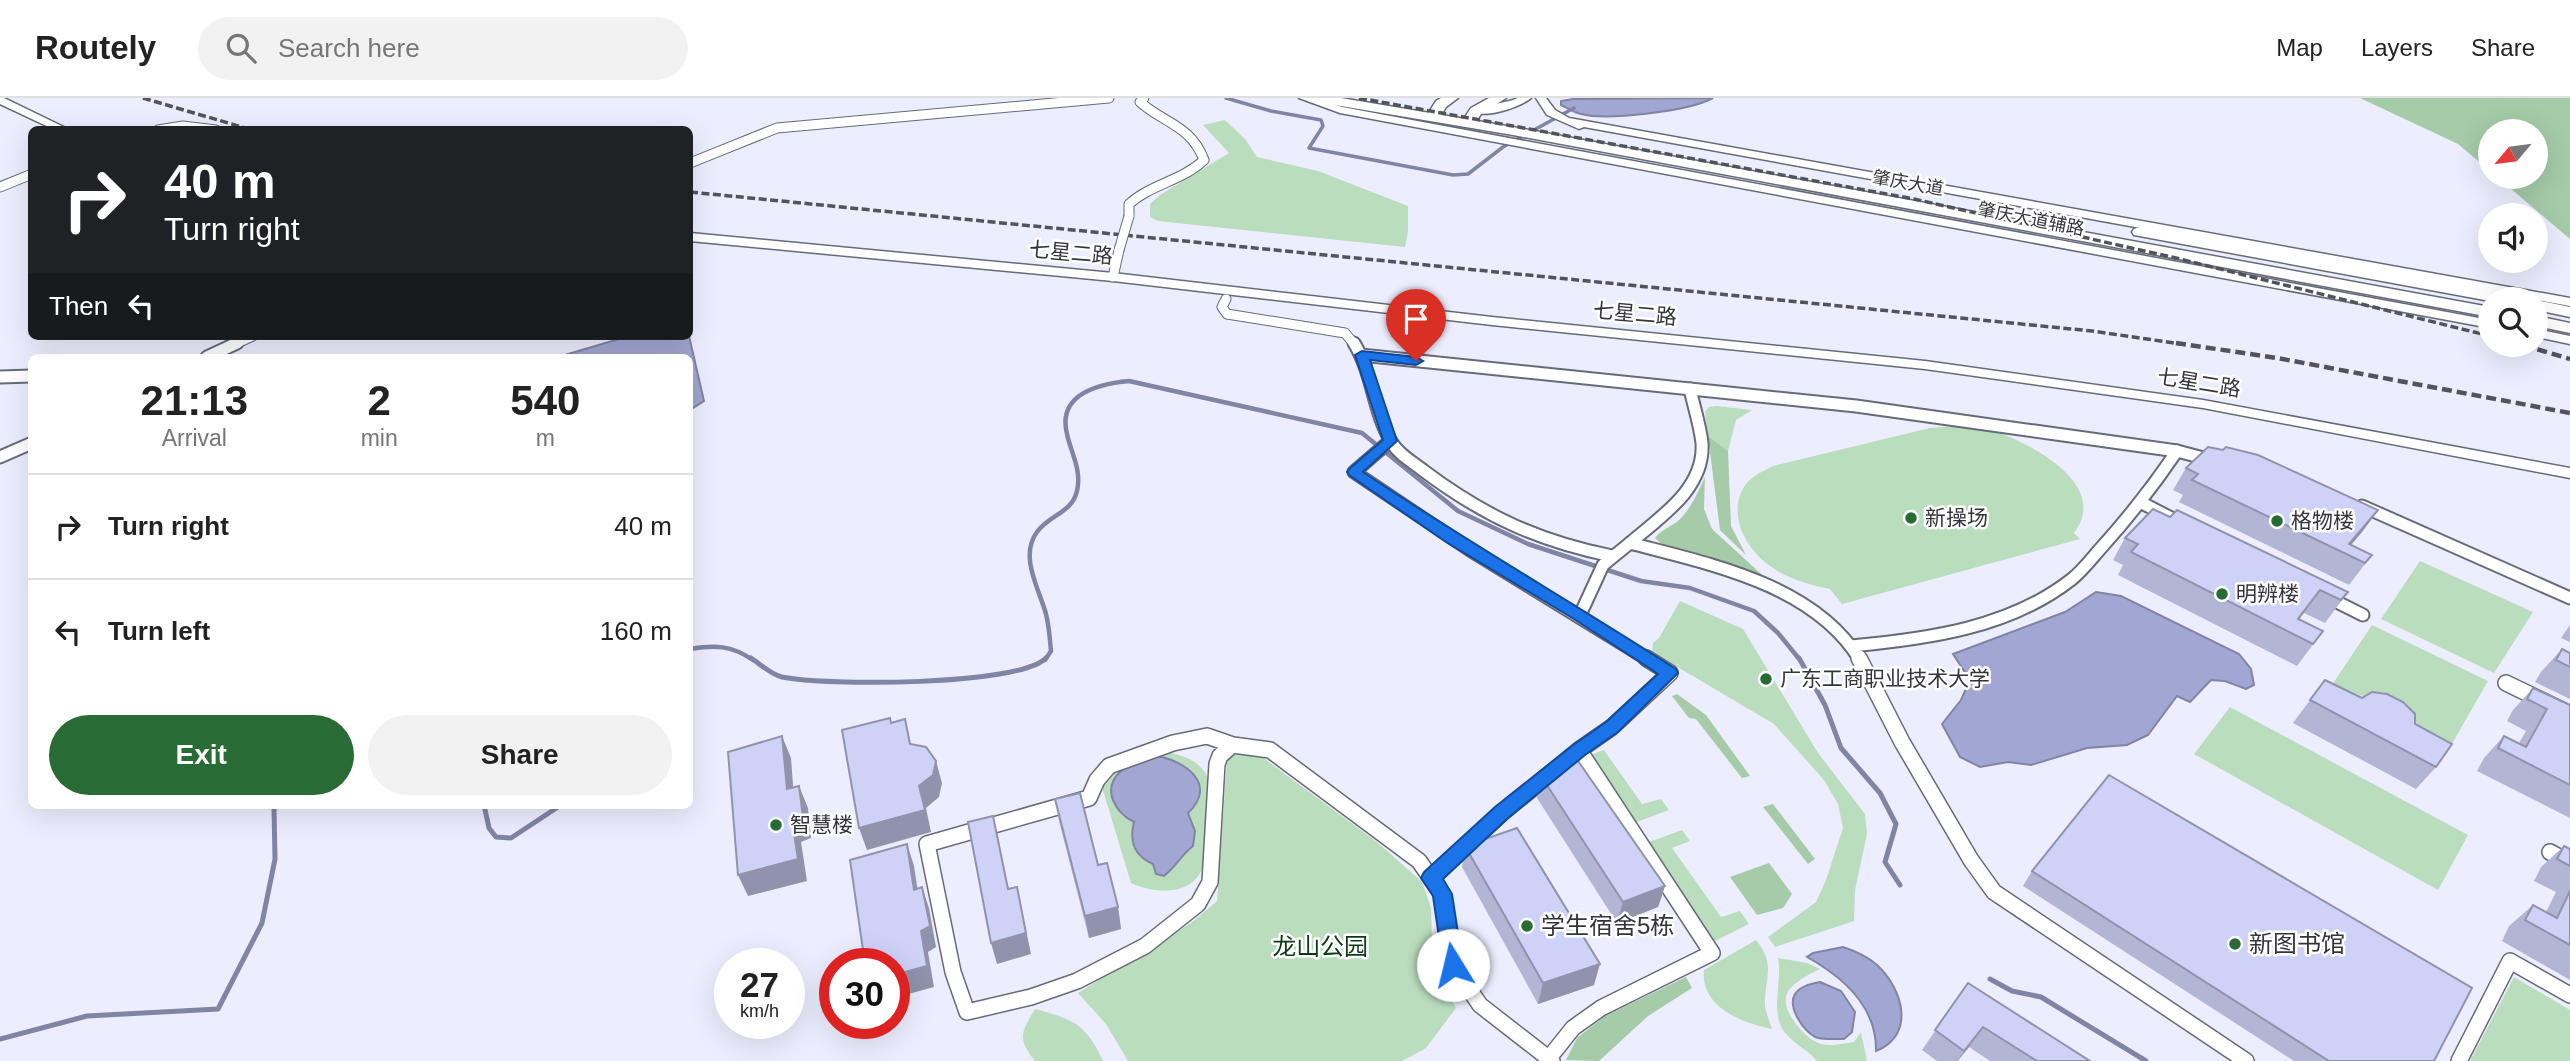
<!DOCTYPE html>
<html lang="en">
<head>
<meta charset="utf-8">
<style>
	:root { --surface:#fff; --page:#f2f2f2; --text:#222; --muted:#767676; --line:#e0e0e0; --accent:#296b35 }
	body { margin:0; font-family:Helvetica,"Noto Sans SC",sans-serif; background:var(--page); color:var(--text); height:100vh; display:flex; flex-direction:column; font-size:26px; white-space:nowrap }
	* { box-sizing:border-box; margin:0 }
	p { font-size:23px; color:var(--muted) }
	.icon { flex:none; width:38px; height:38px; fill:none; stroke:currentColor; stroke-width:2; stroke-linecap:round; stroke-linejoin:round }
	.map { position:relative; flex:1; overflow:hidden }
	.drawer { position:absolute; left:28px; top:256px; width:665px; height:455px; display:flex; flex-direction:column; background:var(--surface); border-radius:10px; box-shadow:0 7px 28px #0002 }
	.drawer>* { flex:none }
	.top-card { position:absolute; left:28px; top:28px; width:665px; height:214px; border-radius:10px; box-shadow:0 7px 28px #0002; background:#202124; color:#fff; overflow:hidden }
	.needle { width:46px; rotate:241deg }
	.tools { position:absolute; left:2478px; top:21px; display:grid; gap:14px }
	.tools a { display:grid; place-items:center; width:70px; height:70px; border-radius:50%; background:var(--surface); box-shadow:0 7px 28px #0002; font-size:35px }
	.speed { position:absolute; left:714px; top:850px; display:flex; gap:14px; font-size:35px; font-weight:700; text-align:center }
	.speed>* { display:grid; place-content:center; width:91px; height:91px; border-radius:50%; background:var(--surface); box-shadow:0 7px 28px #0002; line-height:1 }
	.speed small { font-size:18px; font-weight:400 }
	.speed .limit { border:10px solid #d22; background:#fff; color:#111 }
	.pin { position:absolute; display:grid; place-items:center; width:60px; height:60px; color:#fff; margin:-72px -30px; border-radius:50% 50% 50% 0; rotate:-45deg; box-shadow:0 0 7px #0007 }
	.pin .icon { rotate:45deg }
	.me { position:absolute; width:77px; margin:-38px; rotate:351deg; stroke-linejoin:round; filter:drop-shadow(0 0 5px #0008) }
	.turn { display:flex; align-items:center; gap:24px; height:147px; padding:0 21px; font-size:32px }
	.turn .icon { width:91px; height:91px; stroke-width:2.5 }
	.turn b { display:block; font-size:49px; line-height:60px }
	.then { display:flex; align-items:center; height:66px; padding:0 21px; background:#0003; gap:14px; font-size:26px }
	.eta { display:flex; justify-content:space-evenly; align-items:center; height:119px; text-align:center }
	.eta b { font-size:42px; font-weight:700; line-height:49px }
	.primary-button { display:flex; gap:14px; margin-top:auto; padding:14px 21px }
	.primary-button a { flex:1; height:80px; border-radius:42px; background:var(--accent); color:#fff; font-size:28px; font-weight:700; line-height:80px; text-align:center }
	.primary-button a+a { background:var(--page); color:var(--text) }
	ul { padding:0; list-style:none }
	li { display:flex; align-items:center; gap:21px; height:105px; padding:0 21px; border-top:2px solid var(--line) }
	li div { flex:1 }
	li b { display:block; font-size:26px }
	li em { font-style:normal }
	header { display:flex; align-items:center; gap:42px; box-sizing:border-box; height:98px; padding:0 35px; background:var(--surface); border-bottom:2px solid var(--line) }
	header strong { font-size:33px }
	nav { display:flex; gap:38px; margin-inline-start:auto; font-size:24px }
	.search { width:490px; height:63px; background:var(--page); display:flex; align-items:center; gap:18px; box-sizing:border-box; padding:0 24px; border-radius:38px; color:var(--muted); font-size:26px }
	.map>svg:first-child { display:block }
</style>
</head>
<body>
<header>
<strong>Routely</strong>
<div class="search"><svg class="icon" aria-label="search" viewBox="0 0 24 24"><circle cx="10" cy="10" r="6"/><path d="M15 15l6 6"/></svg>Search here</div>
<nav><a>Map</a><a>Layers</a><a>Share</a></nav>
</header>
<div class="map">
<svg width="2570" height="963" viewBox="0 0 2570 963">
	<rect width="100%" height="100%" fill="#ecedfe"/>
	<g fill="#baddbd">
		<polygon points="1225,22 1245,41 1257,59 1318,73 1408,108 1408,134 1405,149 1158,123 1150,119 1150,106 1160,97 1229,55 1203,27"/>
		<polygon points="1717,308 1752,312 1736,322 1728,353 1708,338 1705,314 1709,309"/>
		<path d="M1952 328C1969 330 1989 331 2005 337 2042 352 2108 390 2074 435L2080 441 1842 506 1830 491C1807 486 1784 480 1765 464 1743 446 1727 412 1746 386 1753 377 1764 373 1773 368L1930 330Z"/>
		<polygon points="2420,463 2533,514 2494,575 2381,521"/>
		<polygon points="1680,503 1743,531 1818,655 1865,716 1867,736 1855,792 1854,823 1775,849 1768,839 1816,804 1826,782 1843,730 1838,706 1824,682 1774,626 1652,554 1653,545 1659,540"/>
		<path d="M2372 527 2488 583 2450 649C2413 621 2377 601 2332 587Z"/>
		<polygon points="2230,609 2468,737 2438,792 2194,656"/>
		<polygon points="1247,652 1262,659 1377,744 1422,784 1431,810 1432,845 1440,878 1456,910 1426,950 1402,963 1128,963 1106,926 1078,895 1191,825 1217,803 1227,663 1235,655"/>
		<polygon points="1604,652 1642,706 1661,701 1669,712 1634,725 1590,657"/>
		<path d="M1166 654C1182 657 1199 662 1207 678 1213 689 1209 709 1208 721 1207 735 1208 751 1204 765 1196 798 1157 797 1131 785L1102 689C1107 666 1146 661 1166 654Z"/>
		<polygon points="1682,732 1690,743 1672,750 1721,819 1740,813 1749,826 1715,843 1649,744"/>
		<path d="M1756 842C1775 866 1766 875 1765 902 1764 911 1769 922 1772 931 1742 925 1700 909 1704 872Z"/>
		<path d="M1778 860 1807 865 1820 871C1792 885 1773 896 1796 926 1801 933 1813 944 1821 946 1831 949 1845 945 1854 944L1861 934 1867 963H1817C1808 952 1796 947 1787 937 1768 918 1783 884 1778 860Z"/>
		<polygon points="2514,879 2570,912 2570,963 2470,963"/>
		<path d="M1035 911C1073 921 1086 926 1103 963H1035C1017 940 1021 935 1035 911Z"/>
	</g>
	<g fill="#a5cba8">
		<polygon points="2360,0 2570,0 2570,141 2497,79 2536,79 2536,33 2490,33 2490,73 2458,46"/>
		<polygon points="1708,338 1728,353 1731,428 1746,457 1720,432"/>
		<path d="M1705 379 1704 411 1712 431 1771 485 1667 451 1655 440C1661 432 1670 429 1678 423 1691 411 1698 394 1705 379Z"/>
		<polygon points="1677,596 1706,617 1750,678 1742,680 1696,621 1689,620 1672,598"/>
		<polygon points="1773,706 1815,761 1808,766 1763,709"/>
		<polygon points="1769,765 1792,796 1783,810 1757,817 1730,779"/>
		<polygon points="1686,879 1692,890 1648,918 1599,963 1566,962 1577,940 1605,918"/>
	</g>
	<g fill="#a2a6d2" stroke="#8184a5" stroke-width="2">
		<path d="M1713 0C1689 13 1607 23 1581 16 1574 15 1568 10 1561 7V3L1573 1Z"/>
		<polygon points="629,238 689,238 704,303 690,312 690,259 558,259"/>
		<polygon points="2096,494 2121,498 2239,556 2251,571 2254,587 2246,591 2225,583 2211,582 2190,604 2177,598 2148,637 2127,647 2087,650 2031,667 2008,664 1980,669 1960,659 1942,626 1961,602 1970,582 1953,556 2065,514"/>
		<path d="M1157 658C1186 663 1218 687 1188 715L1195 733 1193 748C1181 757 1177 768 1164 778L1156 776 1153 766C1134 758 1129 744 1134 724 1116 715 1101 692 1120 674 1130 665 1145 662 1157 658Z"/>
		<path d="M1843 849C1855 853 1867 858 1877 867 1903 891 1916 937 1876 953 1877 909 1843 879 1807 859L1813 855Z"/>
		<path d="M1820 884 1841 893 1855 914 1852 934 1844 941C1836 941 1823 942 1815 939 1803 932 1787 909 1795 896 1800 888 1811 886 1820 884Z"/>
	</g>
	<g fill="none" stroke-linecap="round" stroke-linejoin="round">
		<polyline stroke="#8184a5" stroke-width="3.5" points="1226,0 1271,13 1321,22 1323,28 1309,50 1453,77 1468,76 1503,49 1574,10"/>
		<g stroke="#8184a5" stroke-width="4.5">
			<path d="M690 551C715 547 731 547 753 562"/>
			<path d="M1045 562 1051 553C1050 541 1049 528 1046 516 1039 491 1019 458 1037 434 1049 417 1072 415 1077 393 1082 372 1071 355 1067 336 1057 296 1098 286 1129 283L1362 335 1458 413 1528 446 1641 483 1690 490 1754 513 1778 535 1800 562"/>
		</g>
		<g stroke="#8184a5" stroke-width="5">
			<path d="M751 560C760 566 772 577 782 579 825 588 1019 588 1046 560"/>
			<polyline points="1799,560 1825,607 1841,650 1880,695 1896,726 1885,764 1900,787"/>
			<polyline points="484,707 489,730 496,739 511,740 561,707"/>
			<polyline points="1990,881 2012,893 2041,899 2146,963"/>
			<polyline points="0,941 87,918 218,911 262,825 275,761 274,711 277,707"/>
		</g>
		<g stroke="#686a78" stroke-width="11">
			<g id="minor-far2">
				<polyline points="158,32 183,28 216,32"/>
				<polyline points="690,65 777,30 1109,0"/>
				<polyline points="0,89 32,76"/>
				<path d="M1129 118V106C1151 86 1182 83 1204 62 1191 27 1163 25 1140 4L1144 0"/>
				<polyline points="1113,179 1119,152"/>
				<polyline points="1226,201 1222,209 1227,216 1345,235 1355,247"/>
				<polyline points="233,247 253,238"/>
			</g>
		</g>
		<g stroke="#686a78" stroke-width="15">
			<g id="minor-far1">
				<path d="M1354 245C1373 276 1373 314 1392 345 1399 357 1413 364 1424 373 1484 418 1538 443 1612 458"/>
				<polyline points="1361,257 1856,308 2177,353 2211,362"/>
				<polyline points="207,259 237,245"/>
				<polyline points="0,279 32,278"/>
				<polyline points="1390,343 1354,374 1470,452 1649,562"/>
				<polyline points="0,359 32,345"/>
				<polyline points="2142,405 2175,422"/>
				<polyline points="2362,408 2570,500"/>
				<path d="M1630 445C1660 419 1705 391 1702 345 1700 327 1694 309 1690 291"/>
				<polyline points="2325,498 2363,517"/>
				<path d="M1580 517 1603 467 1630 445C1709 466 1814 486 1860 562"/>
				<path d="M1851 548C1927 541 2010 530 2072 481 2083 472 2092 460 2101 450 2129 419 2154 387 2177 353"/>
			</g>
		</g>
		<g stroke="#686a78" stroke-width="18">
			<g id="minor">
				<polyline points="1859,560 1902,644 1971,762 1994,794 2246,963"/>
				<polyline points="2506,585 2570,616"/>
				<polyline points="1232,647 1220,658 1217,666 1210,784 1198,806 1145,848 1077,883 1031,899 967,914 953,874 927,746 1089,700 1097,682 1109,668 1173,645 1207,638 1233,647 1270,652 1419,763 1442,796 1453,867 1480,907 1552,963"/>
				<polyline points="2550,754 2570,765"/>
				<polyline points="1431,780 1502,715 1579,652"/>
				<polyline points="1549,960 1573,930 1601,910 1712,855 1579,652 1612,629 1670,575 1646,560"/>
				<polyline points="2459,963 2510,863 2570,897"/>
			</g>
		</g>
		<g stroke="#686a78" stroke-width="3">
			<g id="tertiary">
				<polygon points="0,0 4,0 70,32 55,32 0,6"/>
				<polygon points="1299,0 1314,0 1342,9 2490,222 2490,230 1340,15"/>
				<path d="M1518 0H1531C1519 10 1484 21 1471 13 1484 5 1503 7 1518 0Z"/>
				<polygon points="1536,0 1546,0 1555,12 1569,20 2570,200 2570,208 1584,29 1579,31 1547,17"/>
				<polygon points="690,135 1113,175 1492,219 1925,263 2203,302 2570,370 2570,380 2203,310 1925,271 1492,227 1113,183 690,143"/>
				<polygon points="2536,231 2570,238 2570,246 2536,239"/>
			</g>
		</g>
		<g stroke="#686a78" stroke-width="3">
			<g id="primary">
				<polygon points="1441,0 1458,0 1446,9 1438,22 1428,22 1426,19 1436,3"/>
				<polygon points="1489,0 1506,0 1481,16 1473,28 1463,28 1461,25 1471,10"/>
			</g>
		</g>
		<g stroke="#686a78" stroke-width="3">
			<g id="trunk">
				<polygon points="1310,0 1341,0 1513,29 2490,209 2490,219 1513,37 1317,4"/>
				<polygon points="2140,129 2507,196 2515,201 2490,203 2134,137 2132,134 2134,131"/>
				<polygon points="2536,202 2570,209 2570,219 2536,212"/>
				<polygon points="2536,218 2570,225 2570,235 2536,228"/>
			</g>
		</g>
		<use href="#minor-far2" stroke="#fff" stroke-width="9"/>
		<use href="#minor-far1" stroke="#fff" stroke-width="11"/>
		<use href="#minor" stroke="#fff" stroke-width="15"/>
		<use href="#tertiary" fill="#fff" fill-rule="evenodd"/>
		<use href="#primary" fill="#fff" fill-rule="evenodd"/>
		<use href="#trunk" fill="#fff" fill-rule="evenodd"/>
		<g stroke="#53535c" stroke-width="3.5" stroke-dasharray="8 3.5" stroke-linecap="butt">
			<polyline points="143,0 252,32"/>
			<polyline points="1359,0 1914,101 2180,161 2490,238"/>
			<polyline points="690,94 2092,233 2188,247"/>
		</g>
		<g stroke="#53535c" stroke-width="4.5" stroke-dasharray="10 5" stroke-linecap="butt">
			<polyline points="2176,245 2277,260 2570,315"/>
			<polyline points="2523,247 2570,261"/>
		</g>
		<g stroke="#686a78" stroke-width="11" stroke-linecap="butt">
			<polyline id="minor-bridge" points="1119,152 1129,118"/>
		</g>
		<use href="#minor-bridge" stroke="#fff" stroke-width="9"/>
	</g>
	<g fill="#b2b5d4">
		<polygon points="2186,370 2378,412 2362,434 2351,447 2372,457 2349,487 2179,404 2183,397 2173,392"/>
		<polygon points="2170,419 2348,494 2325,525 2304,515 2299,522 2323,533 2297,568 2118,477 2123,467 2113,462 2125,440"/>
		<polygon points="2570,527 2570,544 2561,540"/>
		<polygon points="2562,551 2570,555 2570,601 2535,584 2541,574"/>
		<polygon points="2325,582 2415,626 2436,669 2416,691 2293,625"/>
		<polygon points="2533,590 2570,607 2570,720 2477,673 2484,660 2504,638 2519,645 2526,633 2507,623 2513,612"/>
		<polygon points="1541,678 1665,788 1658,809 1617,825 1537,700"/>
		<polygon points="1055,701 1098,767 1118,809 1121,831 1089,840 1059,723"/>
		<polygon points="1465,748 1594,887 1538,906 1462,769"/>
		<polygon points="2564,748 2570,751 2570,882 2502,843 2509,828 2533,807 2546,814 2556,794 2534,783 2541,769"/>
		<polygon points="2032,773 2434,963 2294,963 2023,788"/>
		<polygon points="1968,885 2090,963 1990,963 1969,949 1958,963 1937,963 1922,952"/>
	</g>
	<g fill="#9193ad">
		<polygon points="2378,412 2362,434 2344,455 2349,446"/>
		<polygon points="782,638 791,660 795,713 787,691"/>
		<polygon points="936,663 942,685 939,699 926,710 931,734 867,752 859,730 919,688"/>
		<polygon points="799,688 808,710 811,740 801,744 807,783 748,798 738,777 792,722"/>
		<polygon points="907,746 914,768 921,814 914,792"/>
		<polygon points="1665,788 1658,809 1617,825 1623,804"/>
		<polygon points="922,789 929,810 936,849 928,854 934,889 894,900 894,877 921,833"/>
		<polygon points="1017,789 1031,856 997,866 991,845"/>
		<polygon points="1118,809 1121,831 1089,840 1085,818"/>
		<polygon points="1600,866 1594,887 1538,906 1543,885"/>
		<polygon points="1983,929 1969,949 1957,963 1964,953"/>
	</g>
	<g fill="#cfd2f7" stroke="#9193ad" stroke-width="2">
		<polygon points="2208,349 2223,352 2226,349 2258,357 2378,412 2349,446 2372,457 2365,465 2192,382 2198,376 2186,370"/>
		<polygon points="2153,411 2170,419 2177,412 2348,494 2341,502 2320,492 2298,521 2323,533 2313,546 2131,454 2138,446 2125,440"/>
		<polygon points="2562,551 2570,555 2570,569 2556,562"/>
		<polygon points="2325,582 2362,600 2372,594 2387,596 2403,604 2415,616 2415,626 2452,646 2436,669 2310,602"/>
		<polygon points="2533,590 2570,607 2570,687 2498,650 2504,638 2526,649 2547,611 2527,601"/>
		<polygon points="890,620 891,625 905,621 910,646 926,649 936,663 933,677 919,688 925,712 859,730 842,632"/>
		<polygon points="782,638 787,691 799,688 803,719 792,722 798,761 738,777 728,654"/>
		<polygon points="1576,660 1665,788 1623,804 1541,678 1553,668"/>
		<polygon points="2109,677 2472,890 2434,963 2329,963 2032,773"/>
		<polygon points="1080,695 1098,767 1107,765 1118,809 1085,818 1055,701"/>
		<polygon points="993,718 1008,791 1017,789 1026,835 991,845 968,724"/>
		<polygon points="1517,730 1600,866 1543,885 1465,748"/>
		<polygon points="907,746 914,792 922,789 930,828 921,833 927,868 894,877 894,866 865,866 850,762"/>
		<polygon points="2564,748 2570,751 2570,768 2557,761"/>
		<polygon points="2570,793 2570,847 2525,822 2533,807 2557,820"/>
		<polygon points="1968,885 2090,963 2037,963 1983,929 1964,953 1935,932"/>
	</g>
	<path fill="#1a73e8" stroke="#114b97" stroke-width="2" d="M1362 253 1416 259 1423 263 1416 267 1370 262 1397 343 1363 374C1466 443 1572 504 1676 571L1678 575 1618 634 1585 657 1508 720 1443 781 1452 796 1463 867 1460 873 1453 876 1446 873 1443 867 1433 798 1421 780 1424 774 1495 709 1573 647 1606 624 1658 576 1574 521 1446 444 1349 377 1347 374 1349 371 1383 342 1355 257Z"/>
	<g fill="#296b35" stroke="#fff" stroke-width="2.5">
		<circle cx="1911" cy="420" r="7"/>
		<circle cx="2277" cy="423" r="7"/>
		<circle cx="2222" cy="496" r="7"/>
		<circle cx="1766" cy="581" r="7"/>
		<circle cx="776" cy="727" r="7"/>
		<circle cx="1527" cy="828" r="7"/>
		<circle cx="2235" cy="846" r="7"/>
	</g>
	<g text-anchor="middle" stroke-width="5" stroke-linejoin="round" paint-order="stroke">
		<g font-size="18" fill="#34343b" stroke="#fff">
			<text transform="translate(1908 85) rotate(10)" y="6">肇庆大道</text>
			<text transform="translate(2031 121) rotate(11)" y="6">肇庆大道辅路</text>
		</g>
		<g font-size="21" fill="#34343b" stroke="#fff">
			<text transform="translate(1071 155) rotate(5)" y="7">七星二路</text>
			<text transform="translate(1635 216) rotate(5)" y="7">七星二路</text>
			<text transform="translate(2199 285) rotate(9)" y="7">七星二路</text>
		</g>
		<g font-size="21" fill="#34343b" stroke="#fff" text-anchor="start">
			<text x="1925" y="427">新操场</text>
			<text x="2291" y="430">格物楼</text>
			<text x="2236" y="503">明辨楼</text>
			<text x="1780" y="588">广东工商职业技术大学</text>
			<text x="790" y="734">智慧楼</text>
		</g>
		<g font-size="24" fill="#34343b" stroke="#fff" text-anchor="start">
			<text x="1541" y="836">学生宿舍5栋</text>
			<text x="2249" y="854">新图书馆</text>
		</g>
		<g font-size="24" fill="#0d3715" stroke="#fff">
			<text x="1320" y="857">龙山公园</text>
		</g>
	</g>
</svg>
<div class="tools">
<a><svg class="needle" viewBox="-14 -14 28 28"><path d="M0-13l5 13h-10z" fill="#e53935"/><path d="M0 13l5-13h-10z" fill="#767676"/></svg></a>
<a><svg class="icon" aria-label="sound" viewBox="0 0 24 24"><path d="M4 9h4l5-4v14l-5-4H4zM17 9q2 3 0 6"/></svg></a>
<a><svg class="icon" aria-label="search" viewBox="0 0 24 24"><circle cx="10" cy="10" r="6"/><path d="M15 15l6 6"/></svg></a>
</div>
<div class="speed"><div>27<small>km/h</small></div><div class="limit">30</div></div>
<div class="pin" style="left:1416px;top:263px;background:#d93025"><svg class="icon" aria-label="arrive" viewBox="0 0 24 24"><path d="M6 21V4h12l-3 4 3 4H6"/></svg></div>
<svg class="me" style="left:1453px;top:867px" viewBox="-20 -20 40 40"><circle r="19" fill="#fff"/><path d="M0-13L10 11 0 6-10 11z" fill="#1a73e8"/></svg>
<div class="top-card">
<div class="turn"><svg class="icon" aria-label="right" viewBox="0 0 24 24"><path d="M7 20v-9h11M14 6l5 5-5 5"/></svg><div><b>40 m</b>Turn right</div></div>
<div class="then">Then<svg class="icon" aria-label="left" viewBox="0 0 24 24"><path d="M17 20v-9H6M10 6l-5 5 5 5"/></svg></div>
</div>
<section class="drawer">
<div class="eta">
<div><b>21:13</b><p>Arrival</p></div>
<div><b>2</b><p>min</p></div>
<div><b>540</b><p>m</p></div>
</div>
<ul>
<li><svg class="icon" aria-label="right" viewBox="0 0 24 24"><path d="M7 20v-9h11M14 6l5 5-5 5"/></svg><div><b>Turn right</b></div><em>40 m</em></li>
<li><svg class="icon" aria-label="left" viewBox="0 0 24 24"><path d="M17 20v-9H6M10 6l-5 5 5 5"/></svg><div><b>Turn left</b></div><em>160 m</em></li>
</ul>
<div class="primary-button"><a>Exit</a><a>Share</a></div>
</section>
</div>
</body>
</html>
